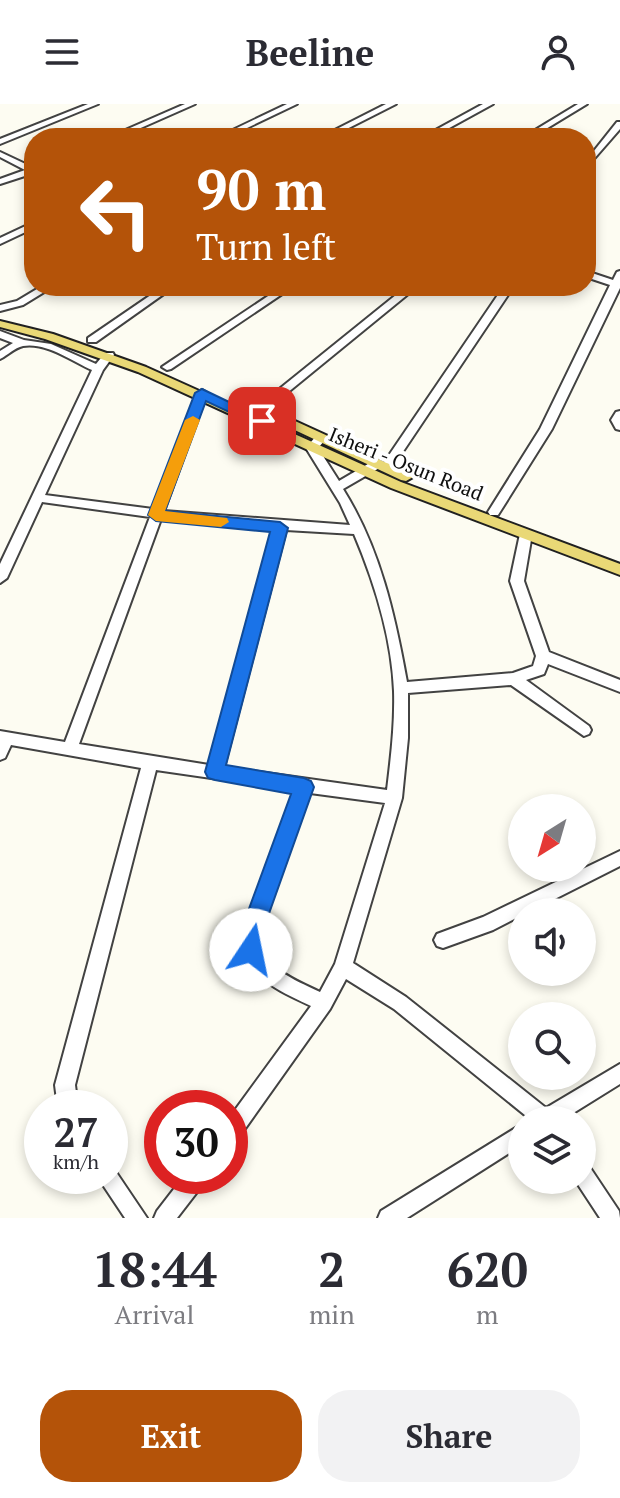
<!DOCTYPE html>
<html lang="en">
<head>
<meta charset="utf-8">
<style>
	:root { --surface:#fff; --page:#f2f2f3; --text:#2b2b33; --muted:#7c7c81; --accent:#b45309 }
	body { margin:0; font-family:"PT Serif",serif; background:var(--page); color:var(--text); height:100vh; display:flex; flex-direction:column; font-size:30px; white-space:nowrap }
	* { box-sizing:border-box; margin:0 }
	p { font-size:26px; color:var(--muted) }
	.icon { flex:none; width:44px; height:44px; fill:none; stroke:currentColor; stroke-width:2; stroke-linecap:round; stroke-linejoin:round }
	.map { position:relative; height:1114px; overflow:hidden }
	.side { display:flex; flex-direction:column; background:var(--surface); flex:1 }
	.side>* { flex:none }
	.guide { position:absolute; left:24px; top:24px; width:572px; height:168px; border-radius:32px; box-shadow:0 4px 12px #0003; background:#b45309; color:#fff; overflow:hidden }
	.needle { width:52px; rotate:217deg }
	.buttons { position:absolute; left:508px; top:690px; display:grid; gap:16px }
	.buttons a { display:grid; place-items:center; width:88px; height:88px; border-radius:50%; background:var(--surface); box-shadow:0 4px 12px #0003; font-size:40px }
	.speed { position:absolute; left:24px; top:986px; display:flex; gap:16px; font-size:40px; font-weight:700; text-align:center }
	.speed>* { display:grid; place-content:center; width:104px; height:104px; border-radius:50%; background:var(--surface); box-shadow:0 4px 12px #0003; line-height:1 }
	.speed small { font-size:20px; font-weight:400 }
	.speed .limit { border:12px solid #d22; background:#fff; color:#111 }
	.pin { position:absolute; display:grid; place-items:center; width:68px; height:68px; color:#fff; margin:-34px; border-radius:16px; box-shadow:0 4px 12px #0006 }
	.me { position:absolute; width:88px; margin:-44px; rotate:11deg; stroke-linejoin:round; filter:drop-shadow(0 0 6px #0008) }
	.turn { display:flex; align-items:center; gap:28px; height:168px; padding:0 40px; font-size:36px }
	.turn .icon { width:104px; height:104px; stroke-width:2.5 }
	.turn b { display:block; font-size:56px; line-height:68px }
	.eta { display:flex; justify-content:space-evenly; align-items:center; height:136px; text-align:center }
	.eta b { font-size:48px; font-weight:800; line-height:56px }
	.primary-button { display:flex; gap:16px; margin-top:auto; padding:16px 40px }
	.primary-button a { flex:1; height:92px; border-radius:32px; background:var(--accent); color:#fff; font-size:32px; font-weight:800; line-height:92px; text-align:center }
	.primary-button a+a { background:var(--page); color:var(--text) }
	header { display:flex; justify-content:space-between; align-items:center; height:104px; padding:0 40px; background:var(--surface); font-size:36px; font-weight:800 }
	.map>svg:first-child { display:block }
</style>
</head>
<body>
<header><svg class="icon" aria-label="menu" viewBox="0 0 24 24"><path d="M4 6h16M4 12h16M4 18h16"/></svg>Beeline<svg class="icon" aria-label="person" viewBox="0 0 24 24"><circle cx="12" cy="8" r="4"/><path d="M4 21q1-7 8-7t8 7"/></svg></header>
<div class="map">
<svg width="620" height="1114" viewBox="0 0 620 1114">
	<rect width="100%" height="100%" fill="#fdfcf2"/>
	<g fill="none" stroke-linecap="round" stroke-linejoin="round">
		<g stroke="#424242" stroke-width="4">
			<g id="minor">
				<polygon points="88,0 98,0 0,40 0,35"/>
				<polygon points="185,0 195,0 118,34 107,34"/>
				<polygon points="287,0 297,0 226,34 216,34"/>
				<polygon points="386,0 396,0 329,34 319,34"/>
				<polygon points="483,0 493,0 431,34 421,34"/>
				<polygon points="578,0 587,0 531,34 522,34"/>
				<polygon points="617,18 620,18 620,25 586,64 586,57"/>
				<polygon points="0,48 34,64 34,69 0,80 0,75 25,66 0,53"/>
				<polygon points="34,118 34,124 0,140 0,134"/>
				<polygon points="586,167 613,176 617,168 620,167 620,184 552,325 498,411 490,411 488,408 540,325 610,181 586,173"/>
				<polygon points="42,182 54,182 23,201 0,207 0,201 17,197"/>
				<polygon points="164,182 175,182 96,238 88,238 88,234"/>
				<polygon points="283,182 294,182 171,265 167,266 162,263"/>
				<polygon points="407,182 418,182 265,307 257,307 257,303"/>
				<path d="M504 182H514L390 367H382L381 363 343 385C380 444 395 511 407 578L513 569 533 562 536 552 510 477 520 430 526 426 532 430 524 477 549 548 620 576V588L548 560 544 570 526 576 589 622 591 626 589 630 584 632 511 581 408 589V634L402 694 353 859 406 893 546 1004 620 960V980L562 1016H531L394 905 346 875 330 905 237 1036 230 1039V1013L311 902C274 884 250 876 241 832L295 686 156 666 75 981 78 1004H58L55 981 141 664 11 641 5 654 0 656V627L65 638 150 413 42 398 7 474 0 479V460L92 266C72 257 46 238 23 242 14 244 8 251 0 255V247L13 239 0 234V227L24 236 51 240 96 260 105 249H113L114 251 103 266 45 391 153 405 197 289 202 286 207 289 164 407 350 421 340 399 306 344 316 332H324L326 335 318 344 339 377 373 357 377 356 383 360ZM161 415 273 425 209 661 79 640ZM286 426 354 430C374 477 392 535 394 587 395 620 391 653 387 686L224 663ZM310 689 385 699 335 860 320 888C291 874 266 866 259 832Z"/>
				<polygon points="620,307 620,326 616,325 611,316 616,308"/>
				<polygon points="620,747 620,762 529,808 522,808 522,811 493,826 443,844 437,842 434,836 437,830 483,813"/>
				<polygon points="522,1020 522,1041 407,1114 378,1114 381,1107"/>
				<polygon points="582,1059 589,1062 619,1107 620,1114 600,1114 575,1076 582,1076"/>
				<polygon points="110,1063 114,1065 147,1114 125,1114 97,1072 110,1072"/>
				<polygon points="184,1072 207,1072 204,1079 177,1114 154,1114 157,1107"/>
			</g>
		</g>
		<g stroke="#202020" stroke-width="4">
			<g id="major">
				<polygon points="0,217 53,230 146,263 401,378 620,460 620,471 391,384 138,268 45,235 0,223"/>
				<polygon points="271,306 411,370 413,373 406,377 401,376 267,313 265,310"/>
			</g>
		</g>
		<use href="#minor" fill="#fff" fill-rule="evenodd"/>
		<use href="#major" fill="#e9d876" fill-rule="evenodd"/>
	</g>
	<polygon fill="#1a73e8" stroke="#114b97" stroke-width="2" points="202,285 269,317 267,321 257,321 206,297 165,407 280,418 288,424 226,661 304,674 311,677 314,683 261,832 263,846 259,854 251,857 243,854 239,832 291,690 215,676 208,674 205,668 270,428 156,417 148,411 195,289"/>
	<polygon fill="#f59e0b" points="193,312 200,316 165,407 227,414 229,418 221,423 156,417 148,411 185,316"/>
	<g text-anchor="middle" stroke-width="8" stroke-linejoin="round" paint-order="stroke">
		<g font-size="20" fill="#0f0f0f" stroke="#fff">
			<text transform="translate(406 360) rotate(22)" y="7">Isheri - Osun Road</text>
		</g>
	</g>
</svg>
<div class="buttons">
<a><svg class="needle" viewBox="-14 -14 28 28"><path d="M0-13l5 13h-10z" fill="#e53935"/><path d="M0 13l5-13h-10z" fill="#7c7c81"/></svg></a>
<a><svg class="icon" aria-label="sound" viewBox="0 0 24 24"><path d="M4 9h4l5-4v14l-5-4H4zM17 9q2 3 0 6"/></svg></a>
<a><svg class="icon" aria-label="search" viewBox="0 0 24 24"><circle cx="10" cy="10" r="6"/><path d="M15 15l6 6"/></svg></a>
<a><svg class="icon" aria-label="layers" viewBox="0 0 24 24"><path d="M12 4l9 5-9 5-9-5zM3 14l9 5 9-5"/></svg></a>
</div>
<div class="speed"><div>27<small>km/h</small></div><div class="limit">30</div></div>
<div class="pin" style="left:262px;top:317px;background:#d93025"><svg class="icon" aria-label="arrive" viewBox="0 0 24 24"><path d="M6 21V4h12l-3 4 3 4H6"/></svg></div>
<svg class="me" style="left:251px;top:846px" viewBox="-20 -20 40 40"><circle r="19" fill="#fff"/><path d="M0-13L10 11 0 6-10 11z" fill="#1a73e8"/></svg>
<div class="guide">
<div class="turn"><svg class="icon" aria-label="left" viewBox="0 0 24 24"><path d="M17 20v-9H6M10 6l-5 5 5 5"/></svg><div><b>90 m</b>Turn left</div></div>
</div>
</div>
<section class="side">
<div class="eta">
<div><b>18:44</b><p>Arrival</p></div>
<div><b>2</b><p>min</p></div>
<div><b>620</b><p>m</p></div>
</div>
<div class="primary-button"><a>Exit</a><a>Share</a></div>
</section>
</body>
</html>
